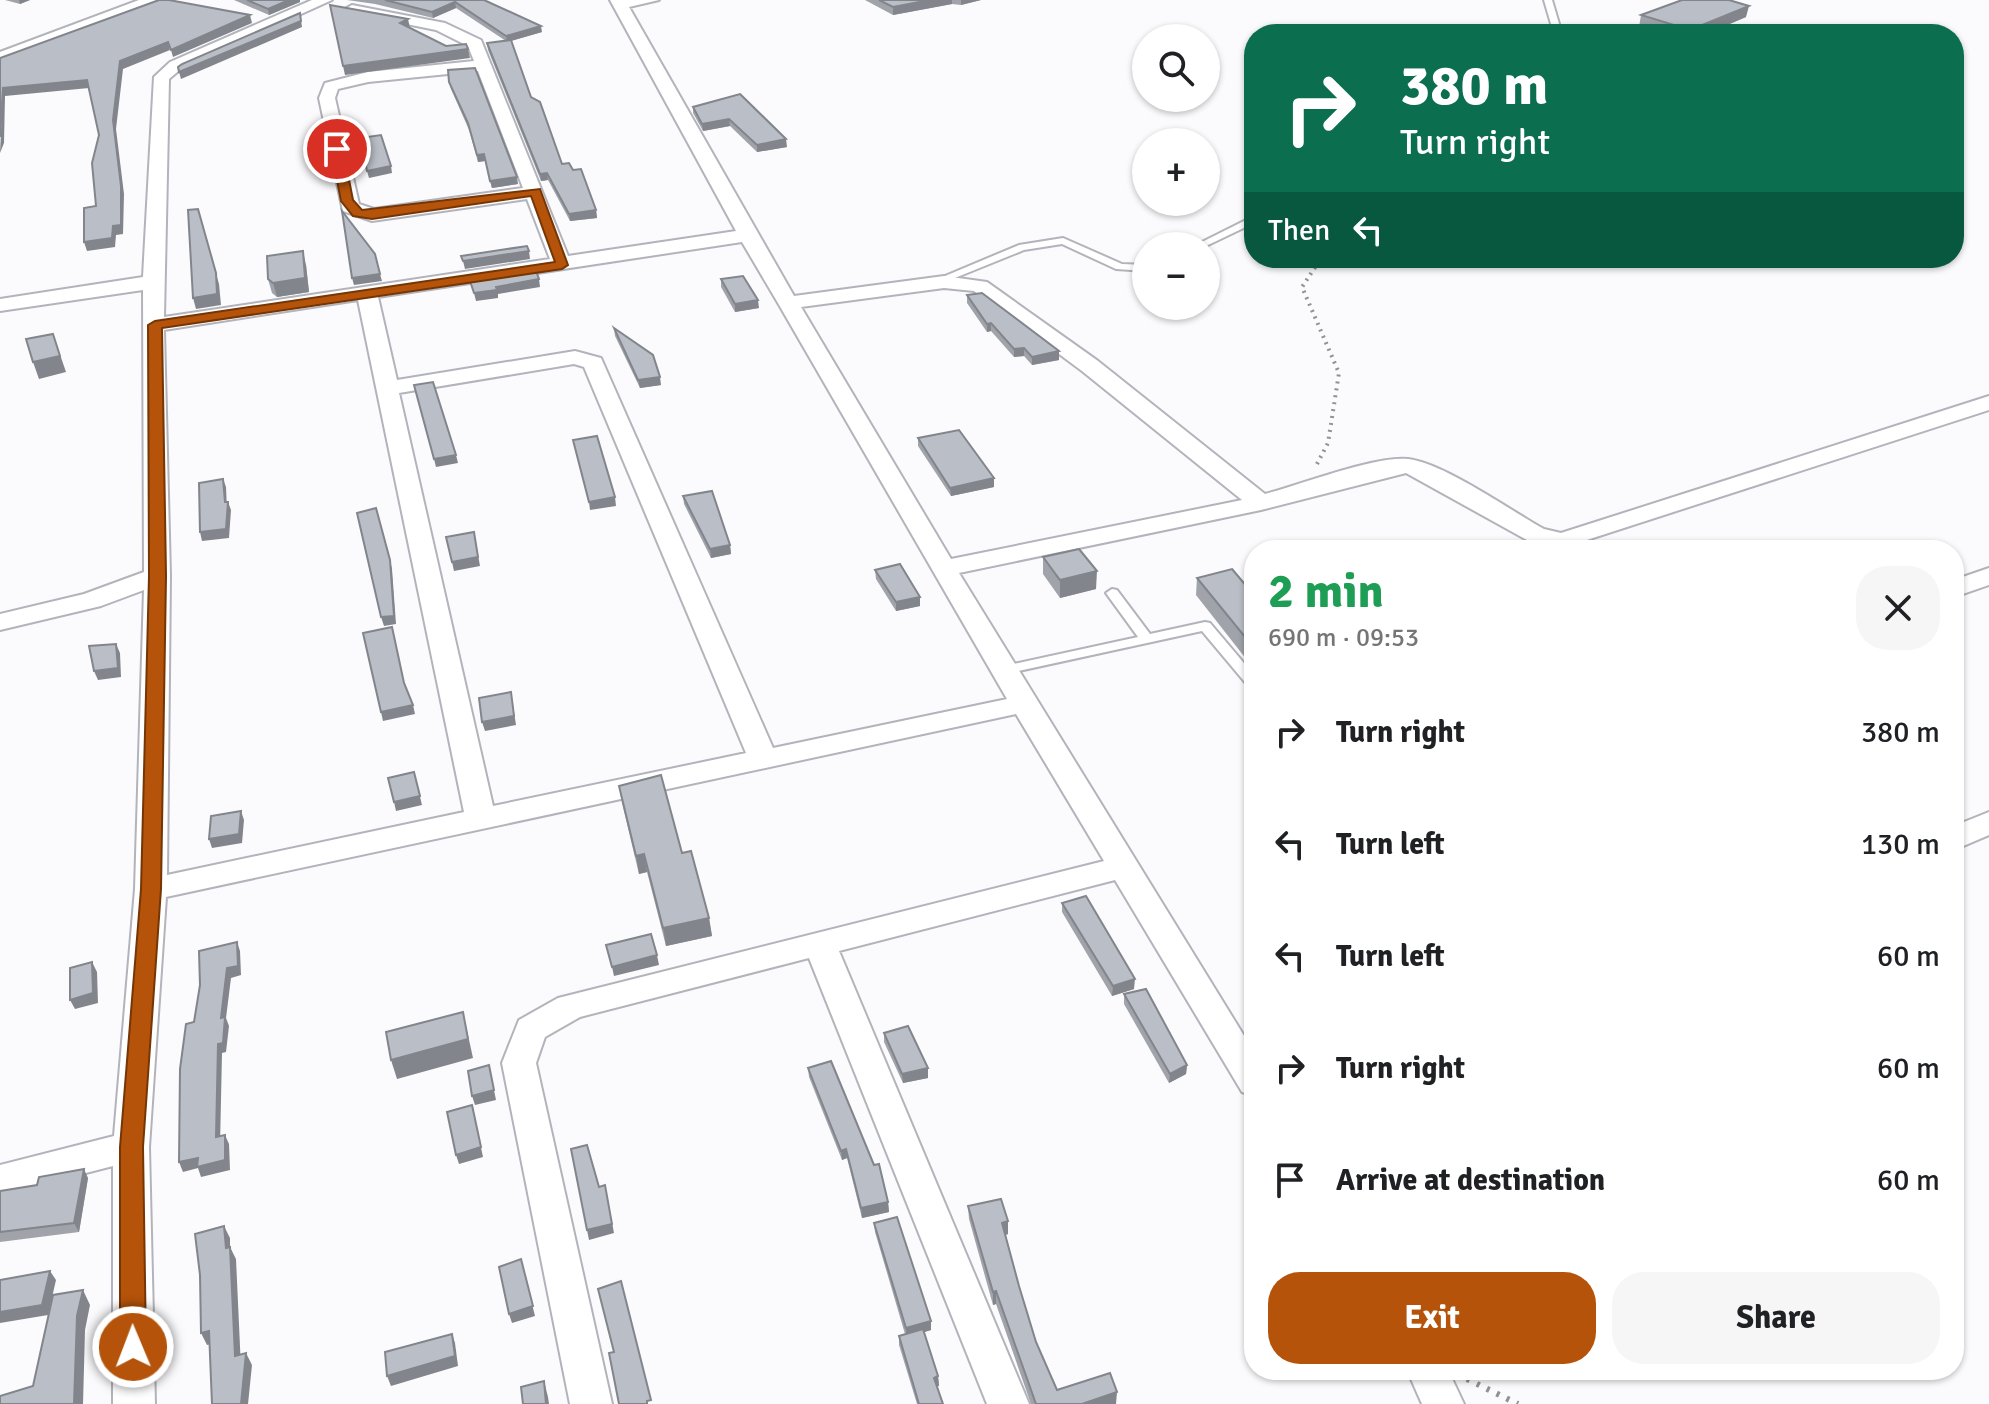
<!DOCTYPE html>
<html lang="en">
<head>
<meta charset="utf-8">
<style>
	:root { --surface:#fff; --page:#f6f6f6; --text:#202124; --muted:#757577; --accent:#b45309 }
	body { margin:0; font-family:Signika,sans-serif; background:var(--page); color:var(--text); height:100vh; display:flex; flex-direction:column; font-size:30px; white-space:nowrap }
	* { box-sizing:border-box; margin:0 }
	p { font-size:26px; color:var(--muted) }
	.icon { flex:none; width:44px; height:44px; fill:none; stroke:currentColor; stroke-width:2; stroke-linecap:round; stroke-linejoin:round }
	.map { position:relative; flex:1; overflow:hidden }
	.sheet { position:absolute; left:1244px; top:540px; width:720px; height:840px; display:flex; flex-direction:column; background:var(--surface); border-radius:32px; box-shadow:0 2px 6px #0004 }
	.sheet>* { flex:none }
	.guide { position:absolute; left:1244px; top:24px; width:720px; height:244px; border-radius:32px; box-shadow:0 2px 6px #0004; background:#0b6e4f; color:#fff; overflow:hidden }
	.controls { position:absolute; left:1132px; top:24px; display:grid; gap:16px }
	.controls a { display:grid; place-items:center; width:88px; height:88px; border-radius:50%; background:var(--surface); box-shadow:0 2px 6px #0004; font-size:40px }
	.pin { position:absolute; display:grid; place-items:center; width:68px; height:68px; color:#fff; margin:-34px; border:4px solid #fff; border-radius:50%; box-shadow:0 2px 8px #0007 }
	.me { position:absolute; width:88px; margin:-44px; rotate:359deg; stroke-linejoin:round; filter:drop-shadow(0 0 6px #0008) }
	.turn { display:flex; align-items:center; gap:28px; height:168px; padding:0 24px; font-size:36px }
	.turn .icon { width:104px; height:104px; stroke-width:2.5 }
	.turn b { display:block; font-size:56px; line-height:68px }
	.then { display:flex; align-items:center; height:76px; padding:0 24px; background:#0003; gap:16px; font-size:30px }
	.round { display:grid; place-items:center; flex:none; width:84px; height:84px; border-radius:32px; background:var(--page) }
	.summary { display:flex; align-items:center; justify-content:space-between; height:136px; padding:0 24px }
	h1 { font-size:48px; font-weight:800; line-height:60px; color:#1e9e55 }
	.cta { display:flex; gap:16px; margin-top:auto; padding:16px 24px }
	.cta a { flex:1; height:92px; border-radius:32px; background:var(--accent); color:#fff; font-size:32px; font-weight:800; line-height:92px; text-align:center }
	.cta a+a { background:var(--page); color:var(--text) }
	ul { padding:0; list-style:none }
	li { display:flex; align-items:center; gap:24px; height:112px; padding:0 24px }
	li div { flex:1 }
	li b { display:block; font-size:30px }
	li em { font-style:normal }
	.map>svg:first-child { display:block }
</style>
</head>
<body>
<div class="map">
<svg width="1989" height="1404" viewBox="0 0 1989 1404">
	<rect width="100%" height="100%" fill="#fbfbfe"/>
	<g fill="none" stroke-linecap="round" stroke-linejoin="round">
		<g stroke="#b3b3bc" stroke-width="4">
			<g id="lane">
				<polygon points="1544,0 1552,0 1562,34 1554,34"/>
				<polygon points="1254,216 1254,223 1206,246 1194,246"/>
				<polygon points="1063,238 1122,264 1146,265 1146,271 1116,269 1062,244 1024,250 935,286 926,284 1019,245"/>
				<polygon points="1112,589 1117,590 1150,634 1205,622 1210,623 1254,675 1254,688 1249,687 1202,631 1005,674 1000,673 998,670 1000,667 1138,637 1106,593"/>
			</g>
		</g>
		<g stroke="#b3b3bc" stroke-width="4">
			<g id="street">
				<polygon points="139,0 160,0 0,62 0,52"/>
				<path d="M312 0H332L182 68 169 79 164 317 550 259 527 199 372 221 343 211 319 98 325 83 368 72 474 61 468 46 436 30 347 12 345 9 352 5 445 23 481 40 568 256 736 231 610 0H659L629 7 794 296 944 276 987 282 1098 361 1265 494C1299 485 1377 455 1408 459 1444 463 1511 511 1544 529L1561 533 1989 396V410L1562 548 1527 540 1406 473 1261 510 959 573 1254 1052V1096L1242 1092 1115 880 839 951 1029 1404H987L809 958 580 1017 545 1037 536 1063 612 1404H570L502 1063 519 1020 558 998 1104 861 1016 714 166 897 149 1147 155 1404H113V1166L0 1195V1165L114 1136 135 889 144 590 101 606 0 630V614L84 594 144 572 143 290 0 311V299L143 277 154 77 170 62ZM478 71 523 188 374 209 359 204 335 98 338 89 368 82ZM742 242 778 303 1007 699 773 748 601 358 575 351 397 380 378 297ZM944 288 974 291 1082 371 1242 500 951 559 801 307ZM358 300 464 812 167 875 170 576 164 330ZM574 364 584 367 746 753 493 806 399 393Z"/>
				<polygon points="1989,568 1989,585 1954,597 1954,580"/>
				<polygon points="1989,812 1989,835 1954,850 1954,826"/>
				<polygon points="1407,1370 1448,1370 1464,1404 1422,1404"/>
			</g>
		</g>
		<polyline stroke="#929295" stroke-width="4" stroke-dasharray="2 5" stroke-linecap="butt" points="1317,464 1328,443 1339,373 1302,287 1316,266 1329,258"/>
		<polyline stroke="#929295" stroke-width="6" stroke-dasharray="3 8" stroke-linecap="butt" points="1467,1379 1518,1404"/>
		<use href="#lane" fill="#fff" fill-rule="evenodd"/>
		<use href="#street" fill="#fff" fill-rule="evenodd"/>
	</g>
	<g fill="#a0a3aa">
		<polygon points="5,0 30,0 20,4"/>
		<polygon points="234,0 300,0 300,2 269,15"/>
		<polygon points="347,0 484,0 542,32 511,41 531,97 562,164 596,210 597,218 570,221 548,180 541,181 488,50 487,43 506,41 456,8 433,18 375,4"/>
		<polygon points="865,0 981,0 961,5 952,4 893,15"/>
		<polygon points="1641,15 1746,17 1706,34 1662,34 1639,27"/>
		<polygon points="449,82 518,184 492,188 485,161 478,162 469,130 451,89"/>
		<polygon points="740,94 787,147 757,152 730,126 703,131 693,113 693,107"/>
		<polygon points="306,265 309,292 277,297 272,293 268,279"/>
		<polygon points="721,279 759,308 735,312 721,287"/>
		<polygon points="967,295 1059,360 1032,365 1024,356 1014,357 991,331 987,332 967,303"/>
		<polygon points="614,328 661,385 640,388 615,336"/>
		<polygon points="918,438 994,487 951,496 918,446"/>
		<polygon points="683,496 730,545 731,554 711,558 684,504"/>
		<polygon points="1043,557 1096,589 1060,598 1043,574"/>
		<polygon points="875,570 920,597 920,606 896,611 876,579"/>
		<polygon points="1197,578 1254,595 1254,669 1196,595"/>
		<polygon points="619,786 682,853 709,918 712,936 666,946 647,872 639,874 622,803"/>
		<polygon points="1062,903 1134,989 1112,996 1062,912"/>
		<polygon points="1124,994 1187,1065 1186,1074 1169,1083 1124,1004"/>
		<polygon points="884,1033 928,1068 928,1078 903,1083 884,1042"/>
		<polygon points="808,1068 888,1202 889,1212 862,1218 847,1158 842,1160 809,1077"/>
		<polygon points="88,1178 79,1232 0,1242 0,1191"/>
		<polygon points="968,1206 1008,1221 1008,1234 1005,1235 1019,1286 1036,1342 1057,1390 1116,1404 1031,1404 996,1304 993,1305 969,1219"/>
		<polygon points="874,1223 931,1321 931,1330 924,1332 938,1376 939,1386 937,1386 943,1404 917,1404 899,1345 899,1336 905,1334 875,1232"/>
		<polygon points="1254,1230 1254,1249 1249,1241 1250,1231"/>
	</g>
	<g fill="#82858b">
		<polygon points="19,0 30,0 20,4"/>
		<polygon points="289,0 300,0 300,2 269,15 268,9"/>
		<polygon points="930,0 952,0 952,4 893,15 893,7"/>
		<polygon points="961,0 981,0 961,5"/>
		<polygon points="455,2 456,8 433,18 432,12"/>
		<polygon points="1749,6 1746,17 1706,34 1689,34 1690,30"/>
		<polygon points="300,13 302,27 181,79 179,72"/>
		<polygon points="250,15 252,23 173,57 171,50"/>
		<polygon points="408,19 410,28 400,23"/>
		<polygon points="541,26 542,32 507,42 506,36"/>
		<polygon points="168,42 170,50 123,69 116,129 124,194 123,234 116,235 115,247 87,251 84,242 112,238 113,120 120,61"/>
		<polygon points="468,49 470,58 345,75 343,66"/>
		<polygon points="87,80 89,88 5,96 4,143 0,153 3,88"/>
		<polygon points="729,119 730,126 703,131 702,124"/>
		<polygon points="786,139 787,147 757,152 757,145"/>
		<polygon points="484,154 485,161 478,162 477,155"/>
		<polygon points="391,166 392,173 369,178 367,171"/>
		<polygon points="547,173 548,180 541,181 540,174"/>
		<polygon points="517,177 518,184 492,188 490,181"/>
		<polygon points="198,209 219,284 221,305 196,309 193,298"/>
		<polygon points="596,210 597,218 570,221 569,214"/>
		<polygon points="303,251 306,265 309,292 277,297 273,283"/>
		<polygon points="529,251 530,259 465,269 463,261"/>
		<polygon points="380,274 382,281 354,285 352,278"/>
		<polygon points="539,279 540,287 498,294 498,298 476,301 474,293 496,287"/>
		<polygon points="758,300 759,308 735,312 735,304"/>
		<polygon points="991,323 991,331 987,332 987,324"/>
		<polygon points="53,334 66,372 39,379 33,362"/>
		<polygon points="1024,348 1024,356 1014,357 1014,349"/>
		<polygon points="1059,351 1059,360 1032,365 1032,357"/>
		<polygon points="660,377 661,385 640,388 638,380"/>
		<polygon points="456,455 458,463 436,467 434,459"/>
		<polygon points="994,478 994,487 951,496 950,488"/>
		<polygon points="223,479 226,487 227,511 225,502"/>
		<polygon points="615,497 616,506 590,510 589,502"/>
		<polygon points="228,502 231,510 229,538 202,541 200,532"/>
		<polygon points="474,532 480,566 454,571 452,562"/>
		<polygon points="730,545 731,554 711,558 710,549"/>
		<polygon points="390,560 392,569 396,624 384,626 381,617"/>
		<polygon points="1097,571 1096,589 1060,598 1060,580"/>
		<polygon points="920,597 920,606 896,611 896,602"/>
		<polygon points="116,644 120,653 121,677 98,680 94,671"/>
		<polygon points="511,692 516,725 485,731 482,722"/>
		<polygon points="413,705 415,714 383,721 381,712"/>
		<polygon points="414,772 422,805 396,811 394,802"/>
		<polygon points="241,811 244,820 242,843 212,848 209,839"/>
		<polygon points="644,854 647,872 639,874 636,856"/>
		<polygon points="709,918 712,936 666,946 663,928"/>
		<polygon points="237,942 240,951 241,975 231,978 226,1018 229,1026 226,1052 222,1053 220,1146 216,1137 218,1044 227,968"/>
		<polygon points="657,955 659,965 614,976 612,967"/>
		<polygon points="92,962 97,972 98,1003 75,1009 70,1000"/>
		<polygon points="1135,979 1134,989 1112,996 1113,986"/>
		<polygon points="463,1012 473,1058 397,1079 391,1060"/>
		<polygon points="489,1065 496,1100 475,1105 472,1096"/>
		<polygon points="1187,1065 1186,1074 1169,1083 1170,1074"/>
		<polygon points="928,1068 928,1078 903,1083 902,1074"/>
		<polygon points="472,1105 483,1157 459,1164 456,1155"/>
		<polygon points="225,1135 229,1144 230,1170 201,1177 198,1168 183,1172 179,1162"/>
		<polygon points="846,1149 847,1158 842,1160 841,1151"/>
		<polygon points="84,1169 88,1178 79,1232 74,1223"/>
		<polygon points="605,1185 614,1233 589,1240 587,1230"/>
		<polygon points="888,1202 889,1212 862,1218 861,1208"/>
		<polygon points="1008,1221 1008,1234 1002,1236 1002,1223"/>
		<polygon points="224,1226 230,1238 230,1248 230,1247 236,1259 241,1368 235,1356"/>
		<polygon points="521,1259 535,1316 512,1323 509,1314"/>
		<polygon points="50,1271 56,1280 48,1315 0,1323 0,1312"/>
		<polygon points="83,1290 90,1305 85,1330 83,1404 74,1404 77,1316"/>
		<polygon points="996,1291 996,1304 993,1305 993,1292"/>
		<polygon points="931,1321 931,1330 906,1338 906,1328"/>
		<polygon points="209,1331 215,1343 207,1345 201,1333"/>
		<polygon points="452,1334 455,1343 458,1366 391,1386 387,1376"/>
		<polygon points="246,1353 252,1365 248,1404 241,1404"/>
		<polygon points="938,1376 939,1386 935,1387 934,1378"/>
		<polygon points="544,1381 548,1397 549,1404 546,1404"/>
		<polygon points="1117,1392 1116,1404 1082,1404"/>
	</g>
	<g fill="#babec6" stroke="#82858b" stroke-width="2">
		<polygon points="159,0 169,0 250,15 171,50 168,42 120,61 113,120 121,186 121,225 113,226 112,238 84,242 84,208 96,206 92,163 99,135 87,80 3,88 0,137 0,58"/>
		<polygon points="247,0 289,0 268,9"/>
		<polygon points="385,0 484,0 541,26 506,36 455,2 432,12"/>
		<polygon points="879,0 930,0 893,7"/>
		<polygon points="1682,0 1729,0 1749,6 1690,30 1641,15"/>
		<polygon points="330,5 408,19 400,23 446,46 466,44 468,49 343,66"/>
		<polygon points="300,13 301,21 179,72 178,67 182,64"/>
		<polygon points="511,40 531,97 540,102 562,164 569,163 573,170 581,169 596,210 569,214 547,173 540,174 487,43"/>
		<polygon points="475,68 517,177 490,181 484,154 477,155 468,123 449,82 448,70"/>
		<polygon points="740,94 786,139 757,145 729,119 702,124 693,107"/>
		<polygon points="381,135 391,166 367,171 360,138"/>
		<polygon points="198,209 216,273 217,294 193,298 188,210"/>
		<polygon points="342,211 375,254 380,274 352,278"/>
		<polygon points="527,246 529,251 463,261 461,256"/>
		<polygon points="303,251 305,278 273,283 268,279 267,256"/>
		<polygon points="535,268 539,279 496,287 497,290 474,293 469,278"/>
		<polygon points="743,276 758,300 735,304 721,279"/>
		<polygon points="982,293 1059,351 1032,357 1024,348 1014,349 991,323 987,324 967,295"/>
		<polygon points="614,328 653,355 660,377 638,380"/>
		<polygon points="53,334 60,356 33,362 26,339"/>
		<polygon points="433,382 456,455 434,459 414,385"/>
		<polygon points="959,430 994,478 950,488 918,438"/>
		<polygon points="597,436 615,497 589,502 573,440"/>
		<polygon points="223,479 225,502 228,502 226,529 200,532 199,483"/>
		<polygon points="712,491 730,545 710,549 683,496"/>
		<polygon points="376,508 390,560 394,616 381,617 357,513"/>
		<polygon points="474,532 478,557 452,562 446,537"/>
		<polygon points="1079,549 1097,571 1060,580 1043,557"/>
		<polygon points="900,564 920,597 896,602 875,570"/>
		<polygon points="1232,569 1254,595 1254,648 1197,578"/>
		<polygon points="392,627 404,683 413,705 381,712 363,633"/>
		<polygon points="116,644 118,668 94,671 89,646"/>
		<polygon points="511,692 514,716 482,722 479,698"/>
		<polygon points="414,772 420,796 394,802 388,778"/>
		<polygon points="661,775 682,853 691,851 709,918 663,928 644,854 636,856 619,786"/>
		<polygon points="241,811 239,834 209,839 211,816"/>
		<polygon points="1086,896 1135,979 1113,986 1062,903"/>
		<polygon points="651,934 657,955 612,967 606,945"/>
		<polygon points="237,942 238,966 227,968 221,1018 225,1017 223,1043 218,1044 216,1137 225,1135 225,1160 197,1167 198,1158 179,1162 180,1069 186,1024 194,1022 200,985 199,951"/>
		<polygon points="92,962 93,993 70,1000 70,968"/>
		<polygon points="1146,989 1187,1065 1170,1074 1124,994"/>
		<polygon points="463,1012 468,1039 391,1060 386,1032"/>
		<polygon points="908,1026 928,1068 902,1074 884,1033"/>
		<polygon points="831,1061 874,1165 879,1164 888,1202 861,1208 846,1149 841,1151 808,1068"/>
		<polygon points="489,1065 494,1090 472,1096 468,1071"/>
		<polygon points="472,1105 481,1147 456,1155 447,1112"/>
		<polygon points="587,1145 599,1187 605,1185 612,1224 587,1230 571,1149"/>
		<polygon points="84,1169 74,1223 0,1232 0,1191 37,1185 39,1177"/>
		<polygon points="1001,1199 1008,1221 1002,1223 1019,1286 1036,1342 1057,1390 1110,1373 1117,1392 1082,1404 1036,1404 996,1291 993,1292 968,1206"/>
		<polygon points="897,1217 931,1321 906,1328 874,1223"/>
		<polygon points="224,1226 226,1248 230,1247 235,1356 246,1353 241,1404 212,1404 209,1331 201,1333 200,1275 195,1234"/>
		<polygon points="521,1259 533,1306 509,1314 499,1267"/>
		<polygon points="50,1271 42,1305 0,1312 0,1280"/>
		<polygon points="621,1281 651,1400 647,1401 647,1404 619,1404 609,1353 614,1352 598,1289"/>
		<polygon points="83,1290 77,1316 74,1404 0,1404 0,1396 33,1386 53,1295"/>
		<polygon points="923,1329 938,1376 934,1378 943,1404 919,1404 899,1336"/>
		<polygon points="452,1334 455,1356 387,1376 385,1352"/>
		<polygon points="544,1381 546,1404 523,1404 521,1387"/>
	</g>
	<polygon fill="#b45309" stroke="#753606" stroke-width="2" points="337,146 343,149 353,200 362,210 540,189 568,265 562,269 162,328 166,576 161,889 143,1147 146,1347 142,1355 133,1359 124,1355 120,1347 120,1147 141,889 149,576 148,325 155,321 555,262 531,196 372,219 353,216 341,201 331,149"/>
</svg>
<div class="controls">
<a><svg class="icon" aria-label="search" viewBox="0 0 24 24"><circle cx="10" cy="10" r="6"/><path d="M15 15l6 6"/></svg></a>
<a>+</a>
<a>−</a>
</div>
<div class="pin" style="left:337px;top:149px;background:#d93025"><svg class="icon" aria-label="arrive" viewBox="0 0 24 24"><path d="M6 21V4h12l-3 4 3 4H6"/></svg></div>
<svg class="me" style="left:133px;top:1347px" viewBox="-20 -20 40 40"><circle r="17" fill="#b45309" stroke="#fff" stroke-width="3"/><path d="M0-11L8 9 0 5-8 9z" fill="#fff"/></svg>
<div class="guide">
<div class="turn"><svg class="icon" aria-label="right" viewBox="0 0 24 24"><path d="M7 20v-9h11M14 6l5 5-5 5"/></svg><div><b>380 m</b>Turn right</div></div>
<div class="then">Then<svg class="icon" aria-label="left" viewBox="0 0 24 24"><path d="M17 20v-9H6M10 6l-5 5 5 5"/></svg></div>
</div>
<section class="sheet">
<div class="summary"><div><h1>2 min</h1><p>690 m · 09:53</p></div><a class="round"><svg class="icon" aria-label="close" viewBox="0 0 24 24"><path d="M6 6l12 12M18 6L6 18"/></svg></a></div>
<ul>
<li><svg class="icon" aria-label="right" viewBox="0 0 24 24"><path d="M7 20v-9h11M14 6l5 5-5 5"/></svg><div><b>Turn right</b></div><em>380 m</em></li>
<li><svg class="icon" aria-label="left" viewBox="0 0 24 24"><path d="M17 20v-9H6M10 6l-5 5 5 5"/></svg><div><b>Turn left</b></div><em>130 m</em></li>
<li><svg class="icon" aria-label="left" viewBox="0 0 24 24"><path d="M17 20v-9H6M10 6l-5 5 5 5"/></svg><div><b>Turn left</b></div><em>60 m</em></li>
<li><svg class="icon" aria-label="right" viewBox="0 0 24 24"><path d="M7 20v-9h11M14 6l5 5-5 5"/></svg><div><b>Turn right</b></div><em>60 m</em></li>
<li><svg class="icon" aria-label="arrive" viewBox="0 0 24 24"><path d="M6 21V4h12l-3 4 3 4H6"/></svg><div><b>Arrive at destination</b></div><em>60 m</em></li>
</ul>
<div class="cta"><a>Exit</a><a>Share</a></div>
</section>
</div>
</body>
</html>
